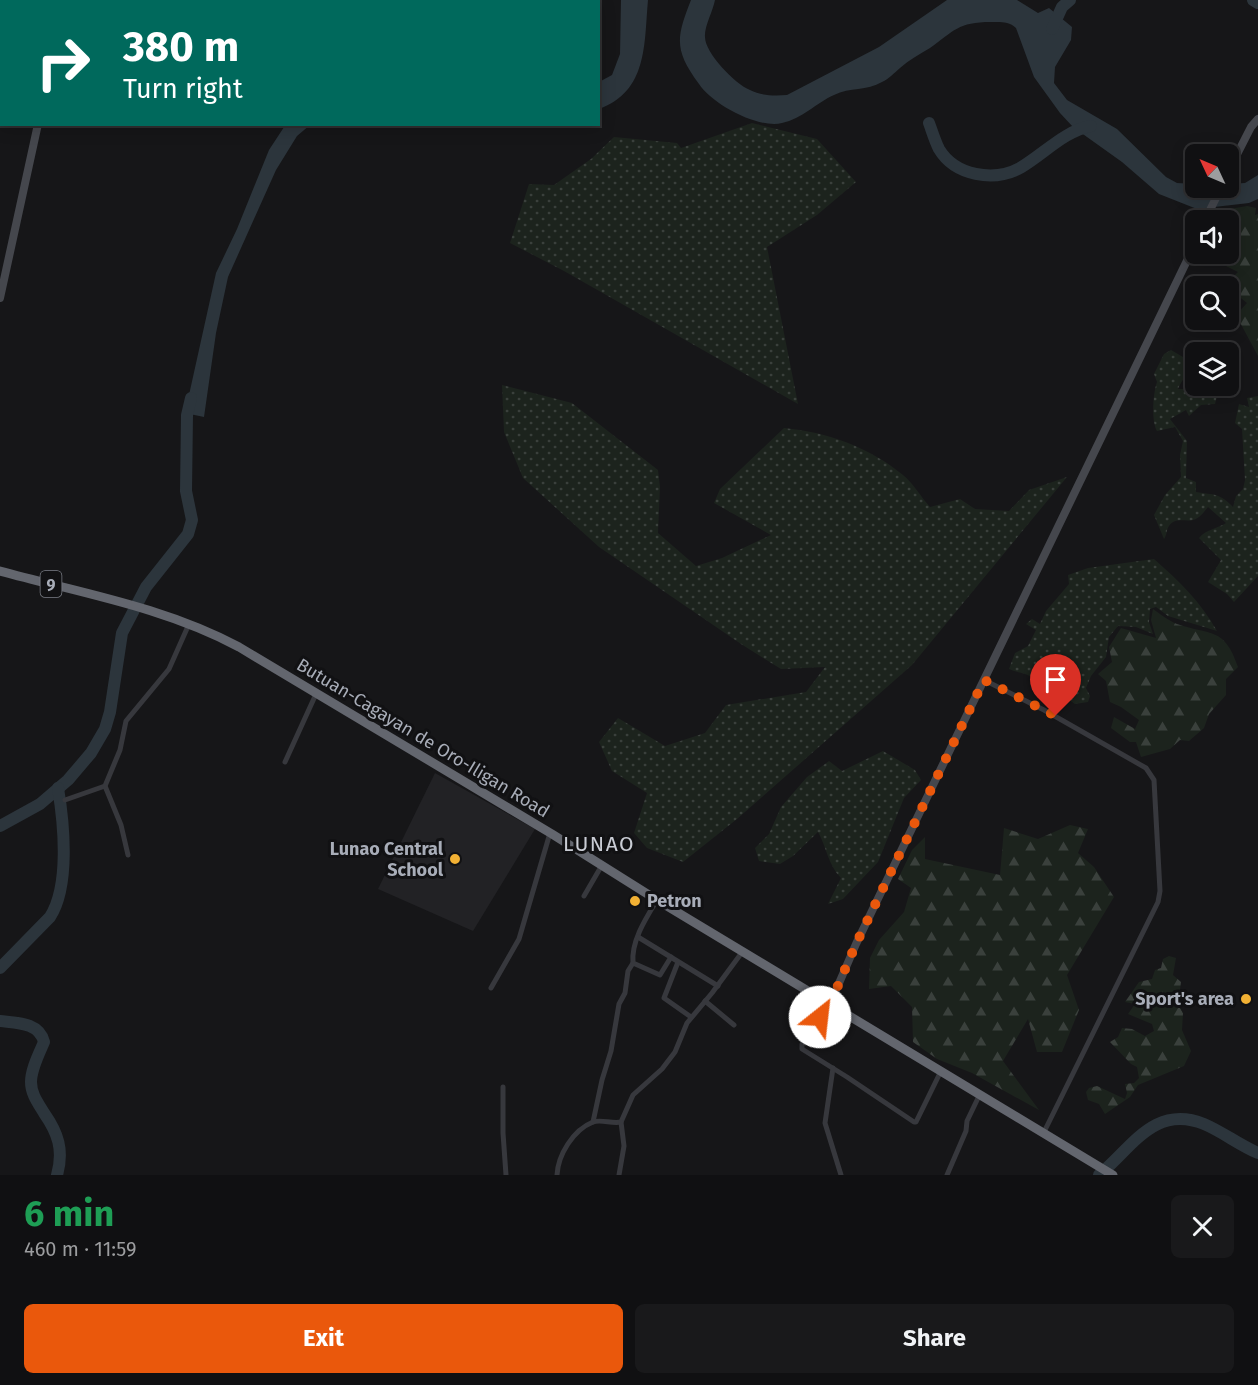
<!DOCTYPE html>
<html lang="en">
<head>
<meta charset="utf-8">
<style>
	:root { --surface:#101012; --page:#19191b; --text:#f1f3f6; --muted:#9c9d9f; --line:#303032; --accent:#ea580c }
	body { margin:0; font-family:"Fira Sans",sans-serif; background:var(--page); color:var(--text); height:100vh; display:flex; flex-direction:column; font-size:22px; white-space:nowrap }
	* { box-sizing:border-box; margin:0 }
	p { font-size:20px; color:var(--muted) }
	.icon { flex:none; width:33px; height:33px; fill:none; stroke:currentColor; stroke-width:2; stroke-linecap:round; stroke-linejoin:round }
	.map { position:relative; height:1175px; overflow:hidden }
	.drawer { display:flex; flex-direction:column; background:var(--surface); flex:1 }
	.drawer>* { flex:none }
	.top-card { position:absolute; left:0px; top:0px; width:600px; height:126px; box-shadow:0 3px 15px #0003,0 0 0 2px var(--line); background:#00695c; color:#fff; overflow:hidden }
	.needle { width:39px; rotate:314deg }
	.tools { position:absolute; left:1185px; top:144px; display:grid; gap:12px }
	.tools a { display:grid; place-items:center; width:54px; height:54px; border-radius:9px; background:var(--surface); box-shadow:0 3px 15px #0003,0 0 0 2px var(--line); font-size:30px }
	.pin { position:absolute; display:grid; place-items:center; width:51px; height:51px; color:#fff; margin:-62px -26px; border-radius:50% 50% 50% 0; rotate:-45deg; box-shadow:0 0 6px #0007 }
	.pin .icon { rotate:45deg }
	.me { position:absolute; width:66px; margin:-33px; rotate:29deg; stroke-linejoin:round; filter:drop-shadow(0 0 4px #0008) }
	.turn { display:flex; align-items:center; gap:21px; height:126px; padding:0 24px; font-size:27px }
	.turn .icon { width:78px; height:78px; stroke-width:2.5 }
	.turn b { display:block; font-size:42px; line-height:51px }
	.round { display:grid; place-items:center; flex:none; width:63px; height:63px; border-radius:9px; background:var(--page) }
	.summary { display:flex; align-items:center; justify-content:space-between; height:102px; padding:0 24px }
	h1 { font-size:36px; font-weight:700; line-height:45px; color:#1e9e55 }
	.primary-button { display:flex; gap:12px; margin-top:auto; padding:12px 24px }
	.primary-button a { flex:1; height:69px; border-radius:9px; background:var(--accent); color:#fff; font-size:24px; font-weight:700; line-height:69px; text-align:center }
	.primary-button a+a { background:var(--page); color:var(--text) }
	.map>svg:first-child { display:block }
</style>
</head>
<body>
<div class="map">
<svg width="1258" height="1175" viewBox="0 0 1258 1175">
	<defs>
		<pattern id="grass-dots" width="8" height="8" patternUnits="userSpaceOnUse" patternTransform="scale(1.5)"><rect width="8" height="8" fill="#1c231d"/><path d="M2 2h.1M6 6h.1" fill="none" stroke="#3a403c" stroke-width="1.8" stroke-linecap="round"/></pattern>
		<pattern id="forest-firs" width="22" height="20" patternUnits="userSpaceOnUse" patternTransform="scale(1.5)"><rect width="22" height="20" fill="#1c231d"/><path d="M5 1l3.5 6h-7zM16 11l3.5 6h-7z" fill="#3a403c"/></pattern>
	</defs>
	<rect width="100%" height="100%" fill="#161618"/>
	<polygon fill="#222225" points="435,773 535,829 473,931 378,889"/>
	<g fill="url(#grass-dots)">
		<polygon points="752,123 817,139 856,182 817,215 767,247 798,404 564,271 510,243 529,184 554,185 591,159 614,137 677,143 681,148"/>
		<path d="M1171 350 1183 357 1197 351 1198 352H1196C1196 373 1185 372 1178 389H1199L1217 396 1215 404 1201 405 1189 416 1186 410 1170 419 1187 441 1186 478 1196 482V492C1214 495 1220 493 1233 507L1236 496 1243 489 1245 480 1242 429 1235 423 1239 404 1249 407 1247 398 1258 396V576L1234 602 1227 594 1208 582 1221 560 1199 538C1206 529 1217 529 1226 523L1208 507C1204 512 1200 518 1193 520 1185 522 1175 517 1169 526 1166 530 1167 535 1164 539L1154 515 1165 495 1181 477 1180 455 1183 441 1175 427 1157 431C1151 421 1153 393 1157 382L1154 374 1164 354Z"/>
		<path d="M502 385 572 403 658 470 660 487 658 533 696 566 722 558 771 535 714 503 720 489 784 428C827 432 869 447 903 475 913 483 921 497 930 507L960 499 975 509 1009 511 1029 490 1067 477 912 665 737 819 683 862 647 848 634 833 647 793 612 771 599 742 618 718 665 746 705 733 726 705 806 692 825 667 781 669 741 644 599 547 523 478 504 432Z"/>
		<path d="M1154 559C1179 581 1200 601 1217 631L1168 616 1156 607 1150 609 1149 622 1153 634 1136 627 1118 626 1109 637 1106 657 1091 676 1086 688 1090 696 1088 702 1075 704 1060 694 1032 686 1035 679C1027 673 1018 673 1009 669L1015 653 1028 646 1036 630 1026 624 1032 619 1040 624 1046 611 1069 584 1068 575 1088 568Z"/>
		<path d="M883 751 915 770 921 780 904 798 878 862 843 899 828 904 841 878C828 865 827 848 818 832L793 856 780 864 759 861 755 848 769 834 781 807 807 777 829 761 842 771Z"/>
	</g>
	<g fill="url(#forest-firs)">
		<polygon points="1247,206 1256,208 1255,215 1258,214 1258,356 1236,315 1247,303 1231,290 1230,280 1238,272 1226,266 1224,254 1228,254 1228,220 1211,220 1215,212 1223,208 1230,209"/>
		<path d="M1153 609C1160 614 1169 621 1177 624 1211 636 1224 626 1238 667L1226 679V695L1209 714 1204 728 1189 741 1180 740 1170 749 1141 757 1136 742H1130L1111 728 1114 717 1135 729 1139 720 1121 707 1110 702 1106 681 1098 674 1112 662 1109 647 1121 628 1156 638 1151 620Z"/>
		<polygon points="1070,825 1088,829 1078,853 1094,867 1114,897 1067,975 1079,1010 1062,1052 1037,1052 1028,1019 1003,1061 1039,1110 972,1073 937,1059 913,1042 912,1007 891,986 869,989 870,958 879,940 904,912 911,888 898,879 912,850 925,837 925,859 1000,875 1004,828 1038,839"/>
		<polygon points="1169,956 1176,958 1173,975 1181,982 1178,1004 1183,1013 1182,1030 1191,1051 1184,1066 1138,1085 1130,1097 1105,1114 1099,1104 1088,1100 1086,1092 1089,1088 1097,1086 1125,1099 1127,1093 1125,1084 1134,1083 1139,1078 1137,1067 1131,1064 1110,1042 1118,1037 1122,1028 1132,1029 1145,1036 1154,1031 1152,1024 1128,1014 1135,1004 1125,1002 1139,982 1152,979 1155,970 1161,968 1163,959"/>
	</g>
	<g fill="#2c353c">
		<path d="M621 0H648C644 44 648 91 599 109V82L612 75 620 54Z"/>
		<path d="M691 0H715C713 11 704 27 705 37 705 53 735 84 750 90 761 96 775 96 787 95L879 47 947 0H1017L1038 13 1049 8 1072 27 1071 40 1055 67 1054 83 1067 100 1117 129 1166 177 1177 183 1195 184 1196 188H1228L1229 184 1245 183 1258 175V199L1249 203 1197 209 1159 194 1122 162 1073 127 1060 113 1034 77 1016 28C1009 21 1000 22 991 22 958 22 954 31 930 48 920 54 909 60 900 68 894 73 889 79 882 82 867 91 850 87 834 95 816 103 802 119 782 123 758 129 712 104 699 84 674 50 676 38 691 0Z"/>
		<polygon points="286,124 310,125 297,136 276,170 228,277 216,333 204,417 185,413 216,273 237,229 269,150"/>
	</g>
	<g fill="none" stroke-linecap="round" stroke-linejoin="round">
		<g stroke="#2c353c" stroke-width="12">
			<polyline points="1253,0 1258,3"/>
			<polyline points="1052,29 1062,7 1070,0"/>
			<path d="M929 123C932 131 935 141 939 149 955 176 994 182 1020 168 1044 154 1064 131 1091 126"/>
			<polyline points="0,826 40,804 68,780 91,753 105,729 110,712 122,633 146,587 188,534 192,520 186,491 187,415 191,398"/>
			<path d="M0 968 50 917C70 886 64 824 58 788"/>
			<path d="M0 1021C16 1023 39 1022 44 1042 39 1054 31 1069 31 1082 31 1094 38 1103 44 1113 58 1133 64 1150 57 1175"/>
			<path d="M1099 1175C1132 1148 1154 1104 1204 1124 1223 1132 1239 1145 1258 1153"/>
		</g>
		<g stroke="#37383d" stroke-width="5">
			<polyline points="984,680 1044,710 1146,768 1154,780 1160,891 1158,902 1044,1132"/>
			<polyline points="285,762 316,694"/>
			<polyline points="65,800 105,786"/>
			<polyline points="128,855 121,825 105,786 120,750 126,721 169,669 189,624"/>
			<polyline points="584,896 602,865"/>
			<path d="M657 900C646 918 631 941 633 963L660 975 671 957"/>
			<polyline points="638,937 718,986"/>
			<polyline points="678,962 664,998 691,1017"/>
			<polyline points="491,988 519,939 550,833"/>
			<polyline points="705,1001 734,1025"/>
			<polyline points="830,1004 802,1044 802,1049 847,1077 914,1122 916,1122 941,1071"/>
			<polyline points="833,1068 825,1123 841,1175"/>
			<polyline points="503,1087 503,1133 506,1175"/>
			<polyline points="593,1122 602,1080 611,1051 619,1004 625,993 628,971 633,963"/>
			<path d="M557 1175C558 1155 573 1130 593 1122 601 1119 612 1124 621 1122L633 1095 662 1069 675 1052 687 1023 712 993 743 951"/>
			<polyline points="619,1175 624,1146 621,1122"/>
			<polyline points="947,1175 966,1131 967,1121 980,1094"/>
		</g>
		<g stroke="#45474d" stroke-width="8">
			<polyline points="91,2 93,0"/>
			<polyline points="1228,172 1251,127 1258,119"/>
			<polyline points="1205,220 1221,188"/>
			<polyline points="0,298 38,124"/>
			<polyline points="830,1004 856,944 1196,242"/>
		</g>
		<path stroke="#63666e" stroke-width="9" d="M0 571C81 593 164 607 239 647L552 834 657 900 1113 1175"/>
	</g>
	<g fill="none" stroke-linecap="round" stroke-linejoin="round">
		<polyline stroke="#ea580c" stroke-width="10" stroke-dasharray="0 18" points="820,1017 830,1004 856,944 984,680 1056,716"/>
	</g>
	<g fill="#f2b134" stroke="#111113" stroke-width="2">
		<circle cx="455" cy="859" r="6"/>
		<circle cx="635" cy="901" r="6"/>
		<circle cx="1246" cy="999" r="6"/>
	</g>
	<g text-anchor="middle" stroke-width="6" stroke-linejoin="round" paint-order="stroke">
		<rect fill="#111113" stroke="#7b7e86" stroke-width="1.5" x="40.5" y="571" width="21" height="26" rx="4.5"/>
		<g font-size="16" font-weight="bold" fill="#a8adb8">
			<text x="51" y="590">9</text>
		</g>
		<g font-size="18" fill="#a8adb8" stroke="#111113">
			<text transform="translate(423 738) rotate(31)" y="6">Butuan-Cagayan de Oro-Iligan Road</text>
		</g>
		<g font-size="18" font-weight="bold" fill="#a8adb8" stroke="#111113" text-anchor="end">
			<text x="443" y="855">Lunao Central<tspan x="443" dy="21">School</tspan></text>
			<text x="647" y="907" text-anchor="start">Petron</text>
			<text x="1234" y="1005">Sport's area</text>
		</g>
		<g font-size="21" letter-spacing="1.5" fill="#c9ccd4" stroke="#111113">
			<text x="599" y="851">LUNAO</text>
		</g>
	</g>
</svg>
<div class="tools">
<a><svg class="needle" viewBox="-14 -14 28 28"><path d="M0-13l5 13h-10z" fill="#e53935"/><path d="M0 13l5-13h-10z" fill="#9c9d9f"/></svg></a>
<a><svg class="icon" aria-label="sound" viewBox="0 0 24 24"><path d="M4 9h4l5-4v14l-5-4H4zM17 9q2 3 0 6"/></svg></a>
<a><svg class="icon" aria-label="search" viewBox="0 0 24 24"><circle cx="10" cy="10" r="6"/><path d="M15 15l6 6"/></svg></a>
<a><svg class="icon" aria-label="layers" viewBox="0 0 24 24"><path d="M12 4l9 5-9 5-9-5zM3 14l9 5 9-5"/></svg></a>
</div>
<div class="pin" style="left:1056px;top:716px;background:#d93025"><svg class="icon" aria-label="arrive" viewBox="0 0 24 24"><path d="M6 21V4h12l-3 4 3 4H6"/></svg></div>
<svg class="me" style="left:820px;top:1017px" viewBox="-20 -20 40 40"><circle r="19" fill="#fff"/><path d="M0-13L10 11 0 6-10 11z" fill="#ea580c"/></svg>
<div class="top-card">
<div class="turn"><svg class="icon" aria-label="right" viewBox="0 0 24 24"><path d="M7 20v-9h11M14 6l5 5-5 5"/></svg><div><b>380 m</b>Turn right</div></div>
</div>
</div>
<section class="drawer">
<div class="summary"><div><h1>6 min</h1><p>460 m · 11:59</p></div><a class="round"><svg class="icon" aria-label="close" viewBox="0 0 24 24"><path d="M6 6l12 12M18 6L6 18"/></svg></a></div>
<div class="primary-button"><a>Exit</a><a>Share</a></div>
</section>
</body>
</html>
